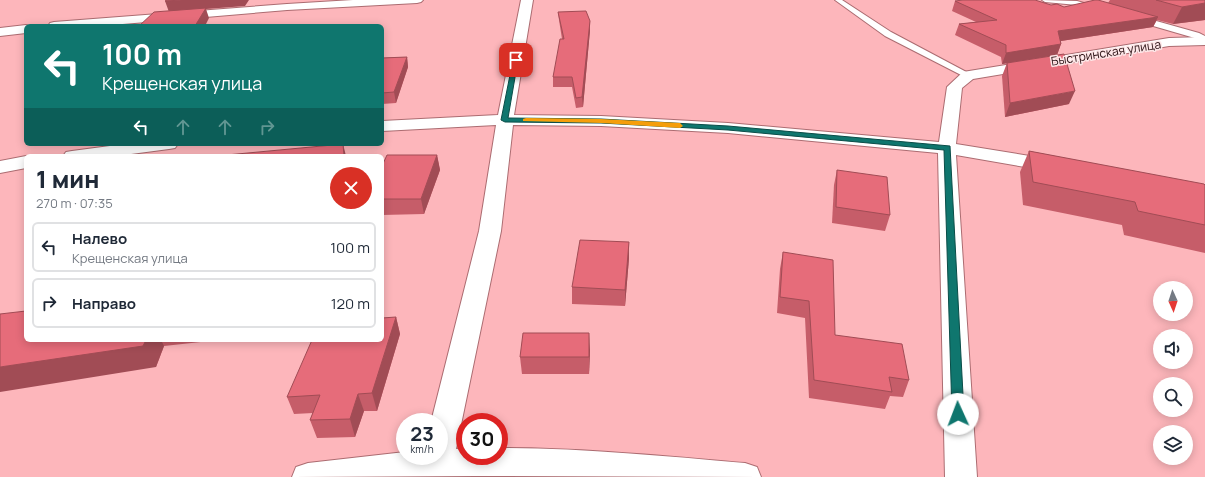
<!DOCTYPE html>
<html lang="ru">
<head>
<meta charset="utf-8">
<style>
	:root { --surface:#fff; --page:#f2f2f3; --text:#1f2937; --muted:#747a83; --line:#e0e1e3 }
	body { margin:0; font-family:Manrope,sans-serif; background:var(--page); color:var(--text); height:100vh; display:flex; flex-direction:column; font-size:15px; white-space:nowrap }
	* { box-sizing:border-box; margin:0 }
	p { font-size:13px; color:var(--muted) }
	.icon { flex:none; width:22px; height:22px; fill:none; stroke:currentColor; stroke-width:2; stroke-linecap:round; stroke-linejoin:round }
	.map { position:relative; flex:1; overflow:hidden }
	.side { position:absolute; left:24px; top:154px; width:360px; height:188px; display:flex; flex-direction:column; background:var(--surface); border-radius:6px; box-shadow:0 2px 10px #0003 }
	.side>* { flex:none }
	.guide { position:absolute; left:24px; top:24px; width:360px; height:122px; border-radius:6px; box-shadow:0 2px 10px #0003; background:#0f766e; color:#fff; overflow:hidden }
	.needle { width:26px; rotate:177deg }
	.tools { position:absolute; left:1153px; top:281px; display:grid; gap:8px }
	.tools a { display:grid; place-items:center; width:40px; height:40px; border-radius:50%; background:var(--surface); box-shadow:0 2px 10px #0003; font-size:20px }
	.speed { position:absolute; left:396px; top:413px; display:flex; gap:8px; font-size:20px; font-weight:700; text-align:center }
	.speed>* { display:grid; place-content:center; width:52px; height:52px; border-radius:50%; background:var(--surface); box-shadow:0 2px 10px #0003; line-height:1 }
	.speed small { font-size:10px; font-weight:400 }
	.speed .limit { border:6px solid #d22; background:#fff; color:#111 }
	.pin { position:absolute; display:grid; place-items:center; width:34px; height:34px; color:#fff; margin:-17px; border-radius:8px; box-shadow:0 2px 6px #0006 }
	.me { position:absolute; width:44px; margin:-22px; rotate:358deg; stroke-linejoin:round; filter:drop-shadow(0 0 3px #0008) }
	.turn { display:flex; align-items:center; gap:14px; height:84px; padding:0 12px; font-size:18px }
	.turn .icon { width:52px; height:52px; stroke-width:2.5 }
	.turn b { display:block; font-size:28px; line-height:34px }
	.lanes { display:flex; align-items:center; height:38px; padding:0 12px; background:#0003; justify-content:center; gap:20px; direction:ltr }
	.lanes .off { opacity:.35 }
	.round { display:grid; place-items:center; flex:none; width:42px; height:42px; border-radius:21px; background:var(--page) }
	.head { display:flex; align-items:center; justify-content:space-between; height:68px; padding:0 12px }
	h1 { font-size:24px; font-weight:800; line-height:30px }
	ul { padding:0; list-style:none }
	li { display:flex; align-items:center; gap:12px; height:50px; margin:0 8px 6px; padding:0 4px; border:2px solid var(--line); border-radius:6px }
	li div { flex:1 }
	li b { display:block; font-size:15px }
	li em { font-style:normal }
	.map>svg:first-child { display:block }
</style>
</head>
<body>
<div class="map">
<svg width="1205" height="477" viewBox="0 0 1205 477">
	<rect width="100%" height="100%" fill="#fdb6bb"/>
	<g fill="none" stroke-linecap="round" stroke-linejoin="round">
		<g stroke="#ac6c71" stroke-width="2">
			<g id="service">
				<polygon points="835,0 842,0 891,32 972,75 971,77 965,77 885,36"/>
				<polygon points="1042,0 1077,1 1098,7 1095,9 1077,5 1045,2"/>
				<polygon points="1136,17 1142,17 1199,33 1205,36 1205,41 1136,21"/>
			</g>
		</g>
		<g stroke="#ac6c71" stroke-width="2">
			<g id="minor">
				<polygon points="353,0 423,0 421,2 417,3 287,10 99,26 48,26 50,23 54,22 287,4"/>
				<path d="M521 0H533L514 115 601 116 728 123 939 142 947 87 963 72 1169 38 1205 37V45L1169 46 973 79 962 88 956 144 1054 160 1061 162 1063 166 1061 170 1054 172 956 155 977 477H945L938 153 728 133 601 126 513 125 501 231 456 449 465 448V456H499V448C581 448 663 456 745 463L757 467 761 477 476 476 292 477 296 467 308 463 405 452V456H439V422H431L479 231 496 125 382 131V121L498 115Z"/>
				<polygon points="26,25 29,26 26,26 26,33 0,36 0,28"/>
				<polygon points="125,144 178,144 175,148 169,149 116,156 63,156 66,152 72,151"/>
				<polygon points="26,156 26,168 0,173 0,161"/>
			</g>
		</g>
		<use href="#service" fill="#fff" fill-rule="evenodd"/>
		<use href="#minor" fill="#fff" fill-rule="evenodd"/>
	</g>
	<g fill="#c65d69">
		<polygon points="1110,0 1205,0 1205,20 1173,24 1157,20 1153,27 1061,41 1061,44 1057,55 1002,64 1001,57 955,35 959,24 976,22 952,11 955,1 1051,5 1064,7 1108,3"/>
		<polygon points="558,12 590,21 590,30 583,107 576,108 572,87 553,87 553,77 562,39 559,20"/>
		<polygon points="407,57 408,67 396,103 382,104 382,58"/>
		<polygon points="1007,63 1069,104 1005,117 1002,76"/>
		<polygon points="1029,151 1205,185 1205,253 1124,235 1122,225 1023,205 1020,172"/>
		<polygon points="437,155 440,170 424,214 382,215 382,166"/>
		<polygon points="837,170 890,215 885,231 832,223 834,185"/>
		<polygon points="629,242 629,258 625,306 572,304 572,287"/>
		<polygon points="783,252 835,335 909,380 903,397 890,396 885,409 809,398 805,318 777,313 780,269"/>
		<polygon points="396,317 400,334 377,411 364,411 355,437 317,438 310,420 313,413 294,414 287,397"/>
		<polygon points="26,340 219,340 164,346 156,367"/>
		<polygon points="590,350 589,374 522,374 520,357"/>
	</g>
	<g fill="#a14c55">
		<polygon points="182,0 249,0 245,6 206,9 209,18 205,26 195,26 169,12 165,1"/>
		<polygon points="1205,3 1205,20 1173,24 1182,7"/>
		<polygon points="1158,17 1153,27 1054,42 1058,31"/>
		<polygon points="590,21 590,30 583,107 582,97"/>
		<polygon points="1061,44 1057,55 1002,64 1006,53"/>
		<polygon points="407,57 408,67 396,103 394,92"/>
		<polygon points="1075,91 1069,104 1005,117 1010,103"/>
		<polygon points="343,144 346,156 344,156"/>
		<polygon points="437,155 440,170 424,214 421,199"/>
		<polygon points="629,242 629,258 625,306 625,290"/>
		<polygon points="396,317 400,334 377,411 372,393"/>
		<polygon points="589,333 590,350 589,374"/>
		<polygon points="146,340 161,340 164,346 156,367 0,392 0,367"/>
		<polygon points="358,394 364,411 355,437 350,419"/>
	</g>
	<g fill="#e66c7a" stroke="#a14c55">
		<polygon points="167,0 182,0 165,1"/>
		<polygon points="963,0 1035,0 1051,5 1057,4 1064,7 1095,0 1098,0 1158,17 1058,31 1061,44 1006,53 1006,45 959,24 997,20 955,1"/>
		<polygon points="1156,0 1205,0 1205,3 1182,7"/>
		<polygon points="206,8 195,26 139,26 154,12"/>
		<polygon points="586,11 590,21 582,97 576,98 572,77 553,77 560,39 564,39 558,12"/>
		<polygon points="1064,54 1075,91 1010,103 1007,63"/>
		<polygon points="407,57 394,92 382,93 382,58"/>
		<polygon points="343,144 344,156 216,156"/>
		<polygon points="1029,151 1204,184 1205,185 1205,225 1138,211 1135,202 1033,182"/>
		<polygon points="387,155 437,155 421,199 382,199 382,166"/>
		<polygon points="837,170 887,177 890,215 836,207"/>
		<polygon points="580,240 629,242 625,290 572,287"/>
		<polygon points="783,252 833,260 835,335 902,344 909,380 889,377 892,392 814,380 809,301 780,297"/>
		<polygon points="26,311 26,340 146,340 143,346 0,367 0,314"/>
		<polygon points="396,317 372,393 358,394 350,419 310,420 320,395 287,397 312,340 382,340 382,318"/>
		<polygon points="523,333 589,333 589,357 520,357"/>
	</g>
	<polygon fill="#0f766e" stroke="#0a4d48" points="516,58 518,60 508,118 601,119 728,126 950,146 964,414 963,418 958,419 954,418 952,414 944,150 728,130 601,123 505,122 501,120 513,60"/>
	<polygon fill="#f59e0b" points="526,118 601,119 680,123 683,126 680,128 601,123 523,121 523,119"/>
	<g text-anchor="middle" stroke-width="3" stroke-linejoin="round" paint-order="stroke">
		<g font-size="12" fill="#2a1114" stroke="#fde6e7">
			<text transform="translate(1106 53) rotate(-9)" y="4">Быстринская улица</text>
		</g>
	</g>
</svg>
<div class="tools">
<a><svg class="needle" viewBox="-14 -14 28 28"><path d="M0-13l5 13h-10z" fill="#e53935"/><path d="M0 13l5-13h-10z" fill="#747a83"/></svg></a>
<a><svg class="icon" aria-label="sound" viewBox="0 0 24 24"><path d="M4 9h4l5-4v14l-5-4H4zM17 9q2 3 0 6"/></svg></a>
<a><svg class="icon" aria-label="search" viewBox="0 0 24 24"><circle cx="10" cy="10" r="6"/><path d="M15 15l6 6"/></svg></a>
<a><svg class="icon" aria-label="layers" viewBox="0 0 24 24"><path d="M12 4l9 5-9 5-9-5zM3 14l9 5 9-5"/></svg></a>
</div>
<div class="speed"><div>23<small>km/h</small></div><div class="limit">30</div></div>
<div class="pin" style="left:516px;top:60px;background:#d93025"><svg class="icon" aria-label="arrive" viewBox="0 0 24 24"><path d="M6 21V4h12l-3 4 3 4H6"/></svg></div>
<svg class="me" style="left:958px;top:414px" viewBox="-20 -20 40 40"><circle r="19" fill="#fff"/><path d="M0-13L10 11 0 6-10 11z" fill="#0f766e"/></svg>
<div class="guide">
<div class="turn"><svg class="icon" aria-label="left" viewBox="0 0 24 24"><path d="M17 20v-9H6M10 6l-5 5 5 5"/></svg><div><b>100 m</b>Крещенская улица</div></div>
<div class="lanes"><svg class="icon" aria-label="left" viewBox="0 0 24 24"><path d="M17 20v-9H6M10 6l-5 5 5 5"/></svg><svg class="icon off" aria-label="ahead" viewBox="0 0 24 24"><path d="M12 20V5M6 11l6-6 6 6"/></svg><svg class="icon off" aria-label="ahead" viewBox="0 0 24 24"><path d="M12 20V5M6 11l6-6 6 6"/></svg><svg class="icon off" aria-label="right" viewBox="0 0 24 24"><path d="M7 20v-9h11M14 6l5 5-5 5"/></svg></div>
</div>
<section class="side">
<div class="head"><div><h1>1 мин</h1><p>270 m · 07:35</p></div><a class="round" style="background:#d93025;color:#fff"><svg class="icon" aria-label="close" viewBox="0 0 24 24"><path d="M6 6l12 12M18 6L6 18"/></svg></a></div>
<ul>
<li><svg class="icon" aria-label="left" viewBox="0 0 24 24"><path d="M17 20v-9H6M10 6l-5 5 5 5"/></svg><div><b>Налево</b><p>Крещенская улица</p></div><em>100 m</em></li>
<li><svg class="icon" aria-label="right" viewBox="0 0 24 24"><path d="M7 20v-9h11M14 6l5 5-5 5"/></svg><div><b>Направо</b></div><em>120 m</em></li>
</ul>
</section>
</div>
</body>
</html>
